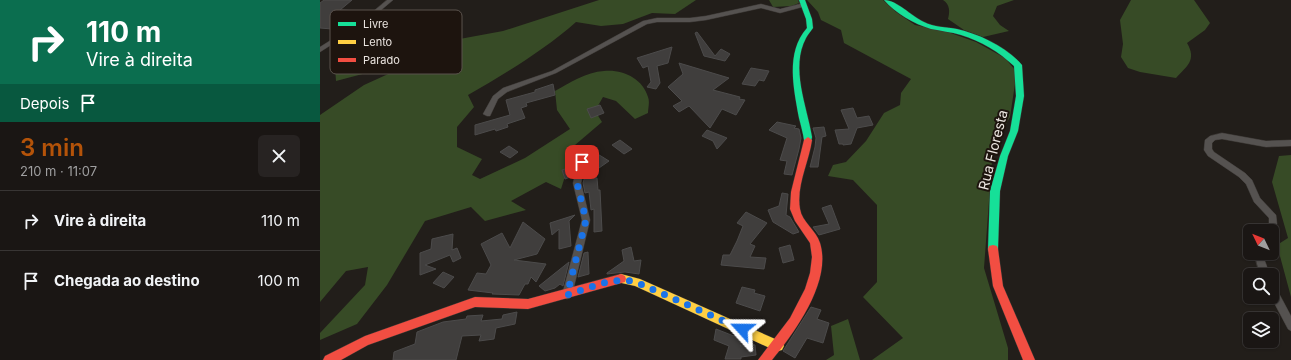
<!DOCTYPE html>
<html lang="pt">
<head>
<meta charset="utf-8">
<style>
	:root { --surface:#1a1614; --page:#272322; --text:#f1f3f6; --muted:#9f9fa0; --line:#383534; --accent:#b45309 }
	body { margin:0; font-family:Inter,sans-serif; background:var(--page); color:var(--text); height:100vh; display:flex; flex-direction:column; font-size:15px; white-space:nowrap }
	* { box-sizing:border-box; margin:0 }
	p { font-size:13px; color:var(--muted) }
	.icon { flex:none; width:22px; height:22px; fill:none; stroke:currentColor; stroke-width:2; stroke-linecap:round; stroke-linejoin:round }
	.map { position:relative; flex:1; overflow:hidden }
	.details { display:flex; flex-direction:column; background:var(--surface); width:320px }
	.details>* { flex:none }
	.top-card { background:#0b6e4f; color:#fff; overflow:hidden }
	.needle { width:26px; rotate:313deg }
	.buttons { position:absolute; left:923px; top:224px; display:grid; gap:8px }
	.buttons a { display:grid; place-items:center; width:36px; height:36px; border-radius:6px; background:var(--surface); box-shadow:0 1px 3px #0004,0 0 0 1px var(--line); font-size:20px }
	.pin { position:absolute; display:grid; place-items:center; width:34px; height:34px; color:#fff; margin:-17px; border-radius:8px; box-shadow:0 2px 6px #0006 }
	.me { position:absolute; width:44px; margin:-22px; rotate:294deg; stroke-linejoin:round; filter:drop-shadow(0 0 3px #0008) }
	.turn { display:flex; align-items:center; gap:14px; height:84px; padding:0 20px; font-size:18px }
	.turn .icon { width:52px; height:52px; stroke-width:2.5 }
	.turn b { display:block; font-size:28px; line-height:34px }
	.then { display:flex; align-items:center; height:38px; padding:0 20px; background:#0003; gap:8px; font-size:15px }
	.round { display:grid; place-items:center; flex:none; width:42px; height:42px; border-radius:6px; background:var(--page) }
	.summary { display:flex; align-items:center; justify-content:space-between; height:68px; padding:0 20px }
	h1 { font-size:24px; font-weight:600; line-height:30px; color:var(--accent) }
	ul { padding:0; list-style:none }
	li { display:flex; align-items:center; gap:12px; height:60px; padding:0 20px; border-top:1px solid var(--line) }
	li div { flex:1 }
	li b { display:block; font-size:15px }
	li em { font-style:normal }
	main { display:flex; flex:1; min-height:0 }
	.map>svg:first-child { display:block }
</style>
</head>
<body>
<main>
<section class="details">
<div class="top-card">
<div class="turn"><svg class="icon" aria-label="right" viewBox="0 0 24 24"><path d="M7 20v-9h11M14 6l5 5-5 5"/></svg><div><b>110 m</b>Vire à direita</div></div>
<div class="then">Depois<svg class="icon" aria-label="arrive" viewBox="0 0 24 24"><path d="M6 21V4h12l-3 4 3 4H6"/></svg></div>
</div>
<div class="summary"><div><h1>3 min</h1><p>210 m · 11:07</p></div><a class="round"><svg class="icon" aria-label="close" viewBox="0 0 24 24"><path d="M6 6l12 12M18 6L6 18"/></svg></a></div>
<ul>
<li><svg class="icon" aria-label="right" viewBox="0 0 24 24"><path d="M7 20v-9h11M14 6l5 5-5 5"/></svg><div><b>Vire à direita</b></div><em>110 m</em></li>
<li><svg class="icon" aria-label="arrive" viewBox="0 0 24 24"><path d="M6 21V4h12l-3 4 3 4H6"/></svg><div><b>Chegada ao destino</b></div><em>100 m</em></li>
</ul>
</section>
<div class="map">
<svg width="971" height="360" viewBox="0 0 971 360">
	<rect width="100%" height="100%" fill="#221e1a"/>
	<g fill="#374b26">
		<path d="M279 0H376L355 14 332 13 303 24 281 26 256 22C223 51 186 73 148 95L154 107 137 127V147L162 159 152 175 160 179 205 158 250 129 237 110 235 91C249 83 266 72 284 71 303 69 323 79 328 97 330 102 328 108 328 113L315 119 296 101 283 97 275 111 282 122 255 145 241 189 226 182 191 201 206 210 165 221 151 207 105 221 67 285 37 324 0 340V333L45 285 48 267 26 271 0 302V115L44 85 77 70 54 71 16 81 15 67 34 58 36 68 77 55 83 59 107 45 183 31Z"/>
		<polygon points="449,0 478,0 479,3 472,6 453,7"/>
		<polygon points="487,0 563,0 576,12 595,25 625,31 656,42 685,58 695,70 695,84 690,117 673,147 664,268 688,348 688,360 552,360 583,338 543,297 557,282 557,205 533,180 508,176 513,165 526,162 546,141 564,113 580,105 581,93 591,79 524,43 521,30 501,20 498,12"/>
		<path d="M623 0H694L677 6 673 16 680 25 689 31 663 37 644 30 628 19C630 12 630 4 623 0Z"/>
		<path d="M811 0H874L890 23 885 30 867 43C877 60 867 66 856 78L820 72 808 68 801 57 803 44 800 20Z"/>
		<polygon points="971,155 971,297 957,245 968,238 952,182 959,156"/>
		<polygon points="528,319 540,360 506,360 514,355 511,326"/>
	</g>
	<g fill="#403e3d" stroke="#4c4b4b">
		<polygon points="4,0 32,0 20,10 43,11 35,19 38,19 24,30 0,28 0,3"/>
		<polygon points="377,32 395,56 401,49 410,54 405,61 384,56 375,33"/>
		<polygon points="352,47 348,63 337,66 340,83 336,89 327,87 331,82 328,66 323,68 317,58"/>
		<polygon points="359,63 409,78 393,90 420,97 419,99 425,100 416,115 402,109 390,128 369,106 359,112 353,106 362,101 348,87 363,74"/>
		<polygon points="431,68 449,71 444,81 439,80 435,86 422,84"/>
		<polygon points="233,84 235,95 206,103 207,106 201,108 205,118 187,124 188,127 176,131 175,129 155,135 155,125 190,115 186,100 215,92 215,90"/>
		<polygon points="280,105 284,113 271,118 267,109"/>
		<polygon points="533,108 537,118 549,116 553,125 537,128 531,144 523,145 523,144 519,144 515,130 529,129 521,110"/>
		<polygon points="457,122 476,126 474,128 479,129 481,138 479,149 472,175 464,174 467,161 460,160 467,138 449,130"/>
		<polygon points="504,127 506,136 502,137 498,167 490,167 495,147 496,138 493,128"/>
		<polygon points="387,130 407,138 397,149 393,141 382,136"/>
		<polygon points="300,140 312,149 304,154 292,145"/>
		<polygon points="189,146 198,152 190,158 180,152"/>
		<polygon points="276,153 289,161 279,168 266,160"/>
		<polygon points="252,167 254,173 253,176 245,179 242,170"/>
		<polygon points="265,176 277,178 278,190 280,190 282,231 274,232 274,209 271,210 269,192 265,193 263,183"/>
		<polygon points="462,193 468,194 466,215 470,217 479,232 473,234 453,222 448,210 459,206"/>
		<polygon points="511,205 520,229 499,235 493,227 509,224 502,208"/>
		<polygon points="426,212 447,223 430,244 435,246 430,257 446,258 444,269 401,265 403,255 410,255 417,241 423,226 417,223"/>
		<polygon points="255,215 249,221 251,246 239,249 239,229 232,235 230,223"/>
		<polygon points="203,222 225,239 217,254 194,260 226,264 216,282 211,277 208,284 205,284 199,295 172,294 173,293 148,290 157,273 166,274 171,265 161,244 182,233 190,248"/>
		<polygon points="133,234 132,250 137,248 141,258 133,262 130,255 105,265 116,269 100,275 100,253 111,249 112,239"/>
		<polygon points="470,245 474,260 463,263 459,248"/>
		<polygon points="311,247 314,261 321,260 319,274 305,272 287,274 287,273 304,261 302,250"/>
		<polygon points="268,252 269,274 258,277 264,253"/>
		<polygon points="249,262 243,286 240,284 235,288 225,291 219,286"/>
		<polygon points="123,272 134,277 124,288 113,283"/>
		<polygon points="422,287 435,290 434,293 445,296 440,311 416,303"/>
		<polygon points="491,307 501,310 497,319 509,323 503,343 487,338 475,358 463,351"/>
		<polygon points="197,312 195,324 176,328 174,339 159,341 161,335 142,336 136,360 73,360 74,352 95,344 97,332 123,322 146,319 147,316 163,315 161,321 182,319 183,315"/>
		<polygon points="396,329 424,340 420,346 432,344 435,345 436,355 421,357 421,359 405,359 409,346 394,340"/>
	</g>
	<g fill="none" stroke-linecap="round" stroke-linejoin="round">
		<g stroke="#3c3835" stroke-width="1">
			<g id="street">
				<polygon points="67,0 73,0 47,22 0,52 0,47 43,20"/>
				<polygon points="484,3 486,4 486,6 460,13 441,8 386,20 370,22 337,22 327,24 236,73 187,92 178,99 170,116 167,116 163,114 173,96 183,88 232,71 323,21 337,18 370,18 386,16 441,4 460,9"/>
				<polygon points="902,133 946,141 971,140 971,146 946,147 902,139 895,140 892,143 892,149 894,152 925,173 932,180 940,198 956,215 957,224 951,231 941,231 949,223 949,218 934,202 926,184 919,177 888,156 884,150 885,140 890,136"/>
				<polygon points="262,159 266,162 261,183 270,220 252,295 250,298 247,299 244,298 242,295 262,220 253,183 258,162"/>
				<polygon points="934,253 942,253 950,275 940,275"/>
				<polygon points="952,285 955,286 971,316 971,331 968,329 951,297"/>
			</g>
		</g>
		<g stroke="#3c3835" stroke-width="1">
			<g id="fast">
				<path d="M479 0H485L492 19 493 28C491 31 488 34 486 38 470 68 487 106 492 137L491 142 488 143 484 140C483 133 481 126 479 118 474 89 465 53 487 28L486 19Z"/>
				<path d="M564 0C577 0 591 16 604 22 614 27 626 27 637 29 659 34 687 47 702 65L704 96 698 131 688 156 680 191 678 249 677 252 673 253 669 252 668 249 670 191 680 156 690 131 696 96 694 66C679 52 661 41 641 35 631 32 621 31 611 29 594 24 575 13 564 0Z"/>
			</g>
		</g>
		<g stroke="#3c3835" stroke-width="1">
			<polygon id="slow" points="301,274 320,279 462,342 464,346 462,350 458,351 454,350 315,286 297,282 296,279 297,276"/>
		</g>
		<g stroke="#3c3835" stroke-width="1">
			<g id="jam">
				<path d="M488 137 492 140C489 162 476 186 480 209 482 222 496 230 500 243 512 281 475 332 452 360H438L470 318 485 289 490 273 492 257 490 243 475 221 470 209 471 192 484 140Z"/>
				<polygon points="673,245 677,246 678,249 683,286 715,360 703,360 673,286 668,249 669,246"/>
				<polygon points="301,274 305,276 306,279 305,282 208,309 155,307 48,345 21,360 3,360 5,356 45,336 155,297 208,299"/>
			</g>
		</g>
		<use href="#street" fill="#555250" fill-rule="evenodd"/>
		<use href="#fast" fill="#16e098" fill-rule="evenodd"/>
		<use href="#slow" fill="#ffcf43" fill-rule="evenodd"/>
		<use href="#jam" fill="#f24e42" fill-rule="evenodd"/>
	</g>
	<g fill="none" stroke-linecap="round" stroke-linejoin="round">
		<path stroke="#1a73e8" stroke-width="7" stroke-dasharray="0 12.6" d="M262 162 257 183 266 220 247 295C270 288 293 276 316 282L422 329"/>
	</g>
	<g text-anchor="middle" stroke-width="4" stroke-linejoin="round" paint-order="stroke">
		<g font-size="14" fill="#ebe5e0" stroke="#1d140e">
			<text transform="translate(673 150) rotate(-76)" y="5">Rua Floresta</text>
		</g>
	</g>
	<rect x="10" y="10" width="132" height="64" rx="6" fill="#1d140e" stroke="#5b534d" stroke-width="1"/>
	<rect x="18" y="22" width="18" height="4" fill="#16e098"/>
	<rect x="18" y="40" width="18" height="4" fill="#ffcf43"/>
	<rect x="18" y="58" width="18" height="4" fill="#f24e42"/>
	<g font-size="11" fill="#ebe5e0">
		<text x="43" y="28">Livre</text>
		<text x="43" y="46">Lento</text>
		<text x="43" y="64">Parado</text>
	</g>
</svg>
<div class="buttons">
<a><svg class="needle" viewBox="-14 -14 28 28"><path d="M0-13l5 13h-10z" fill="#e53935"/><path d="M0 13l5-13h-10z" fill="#9f9fa0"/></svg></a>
<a><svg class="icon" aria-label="search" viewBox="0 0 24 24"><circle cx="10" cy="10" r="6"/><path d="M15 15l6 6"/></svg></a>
<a><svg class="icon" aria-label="layers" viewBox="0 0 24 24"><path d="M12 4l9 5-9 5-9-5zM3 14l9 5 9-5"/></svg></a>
</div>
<div class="pin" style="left:262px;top:162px;background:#d93025"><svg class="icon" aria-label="arrive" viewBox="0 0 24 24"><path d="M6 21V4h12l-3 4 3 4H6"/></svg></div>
<svg class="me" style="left:422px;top:329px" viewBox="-20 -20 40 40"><path d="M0-17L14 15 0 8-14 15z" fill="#1a73e8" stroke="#fff" stroke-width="4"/></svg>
</div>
</main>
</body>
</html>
